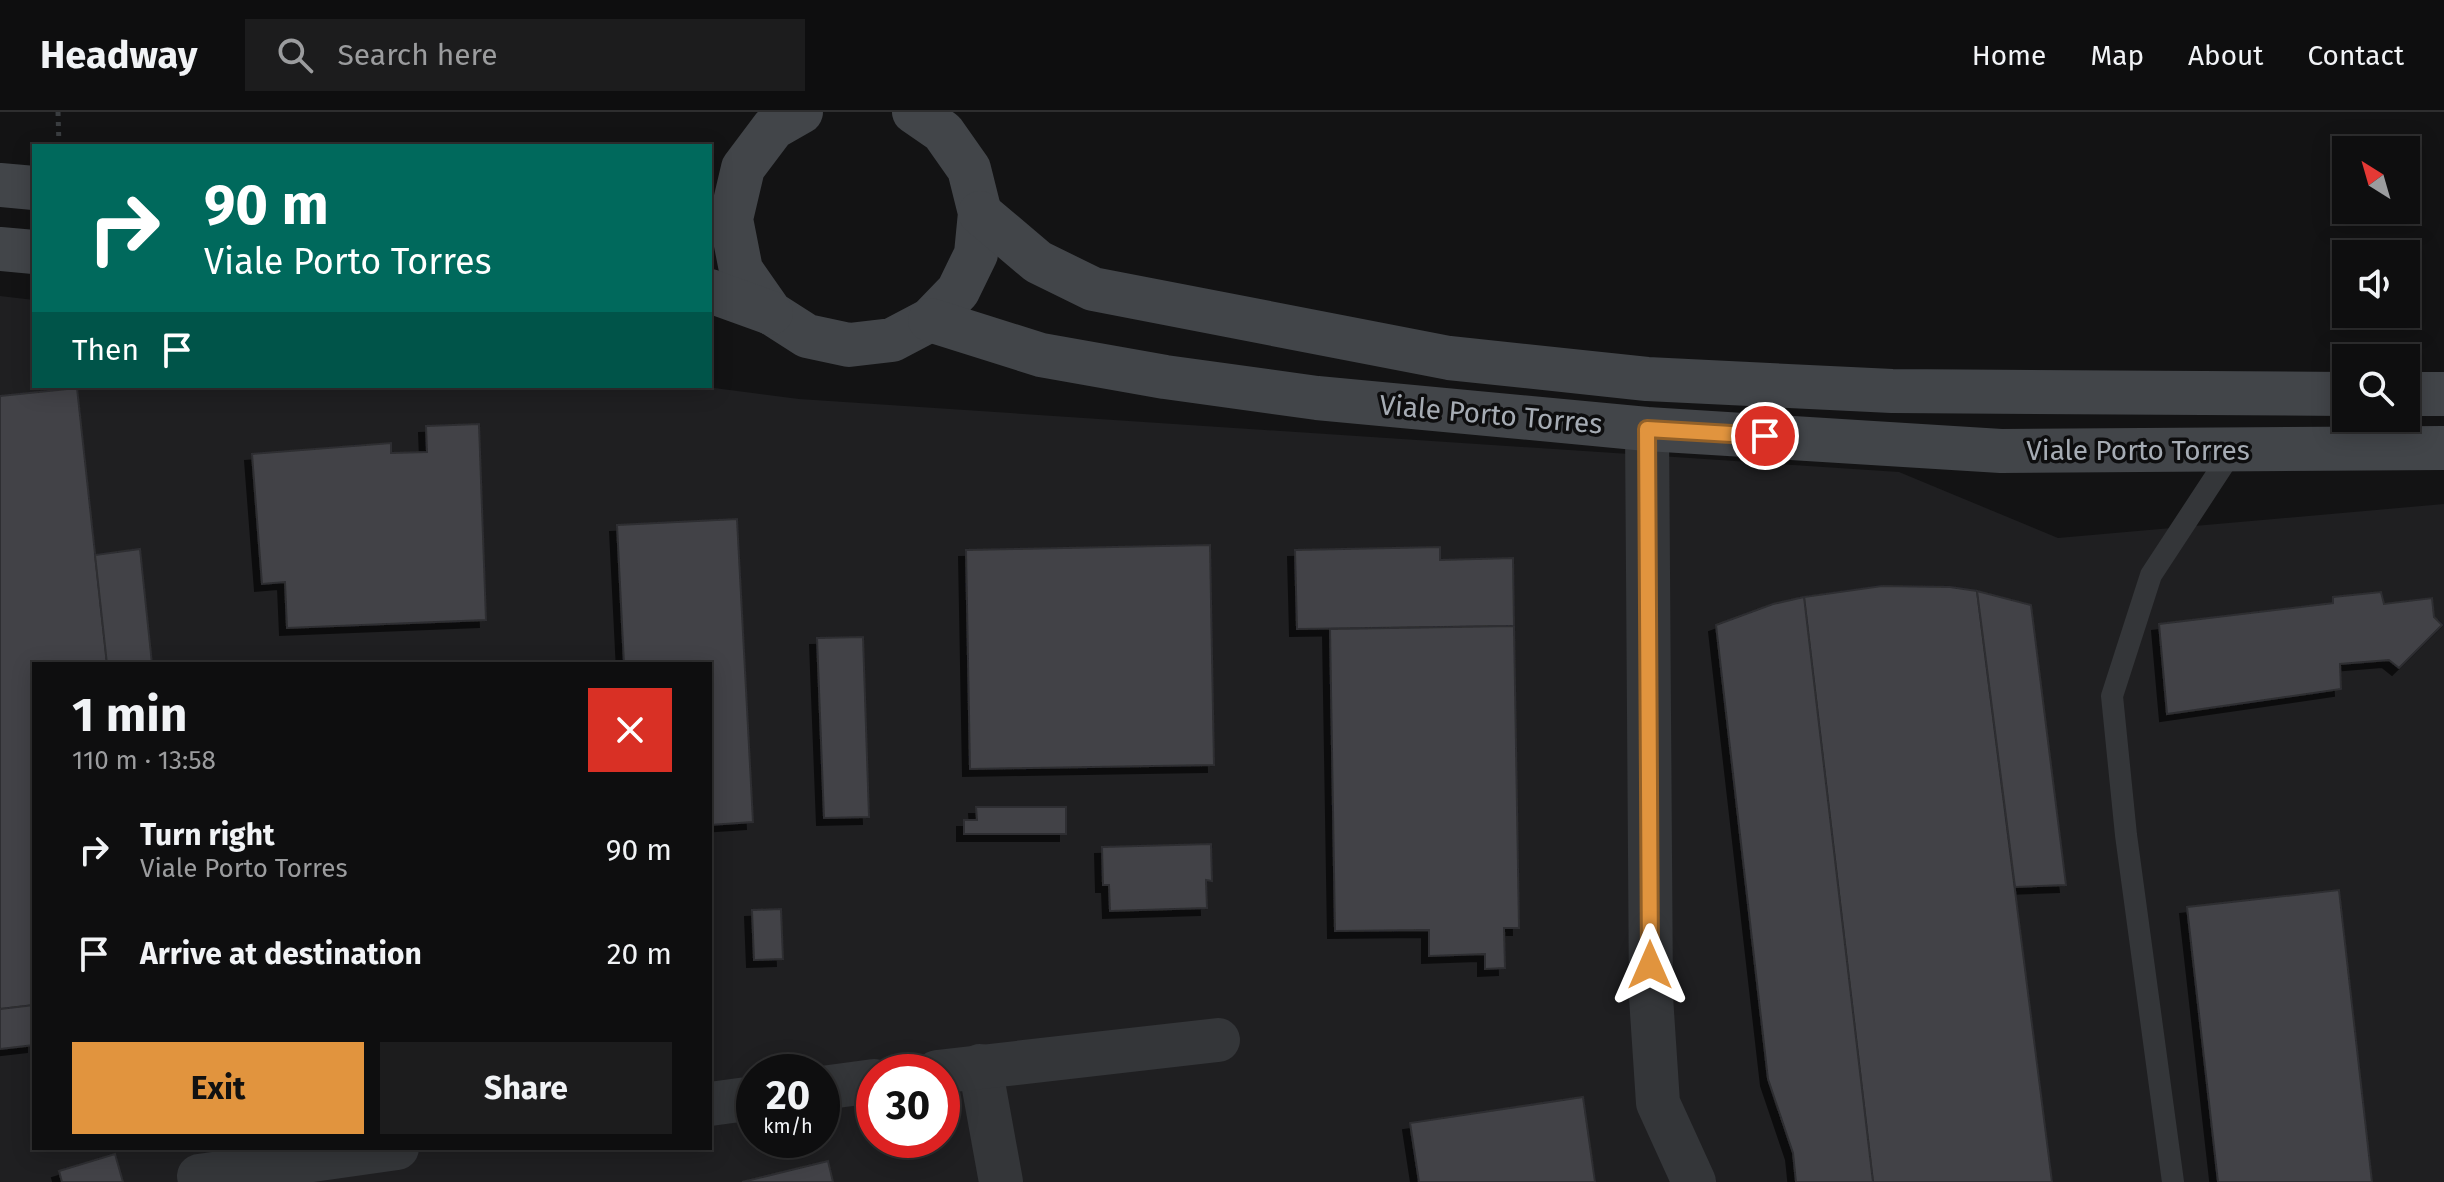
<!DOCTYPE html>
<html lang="en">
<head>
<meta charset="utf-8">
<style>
	:root { --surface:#0e0e0f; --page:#1c1c1d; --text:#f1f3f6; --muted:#9b9c9e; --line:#2e2e2f; --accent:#e1943e }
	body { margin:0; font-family:"Fira Sans",sans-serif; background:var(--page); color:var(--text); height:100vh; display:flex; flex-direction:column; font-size:30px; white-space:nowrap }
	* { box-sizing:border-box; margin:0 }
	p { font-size:26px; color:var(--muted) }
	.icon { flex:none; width:44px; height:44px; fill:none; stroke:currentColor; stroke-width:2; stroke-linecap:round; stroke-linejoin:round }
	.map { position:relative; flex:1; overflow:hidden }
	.drawer { position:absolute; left:32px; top:550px; width:680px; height:488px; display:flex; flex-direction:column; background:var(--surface); border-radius:0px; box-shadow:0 4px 20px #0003,0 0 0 2px var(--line) }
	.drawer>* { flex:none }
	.top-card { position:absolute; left:32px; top:32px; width:680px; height:244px; border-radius:0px; box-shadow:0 4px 20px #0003,0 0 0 2px var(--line); background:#00695c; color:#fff; overflow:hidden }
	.needle { width:52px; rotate:323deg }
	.buttons { position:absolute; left:2332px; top:24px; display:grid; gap:16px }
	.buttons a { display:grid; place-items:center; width:88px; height:88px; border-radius:0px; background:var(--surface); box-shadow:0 4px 20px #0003,0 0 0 2px var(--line); font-size:40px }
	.speed { position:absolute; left:736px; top:942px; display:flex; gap:16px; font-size:40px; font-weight:700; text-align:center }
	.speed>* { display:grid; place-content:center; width:104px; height:104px; border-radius:50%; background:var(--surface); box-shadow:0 4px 20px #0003,0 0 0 2px var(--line); line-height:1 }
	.speed small { font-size:20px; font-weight:400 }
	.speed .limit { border:12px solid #d22; background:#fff; color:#111 }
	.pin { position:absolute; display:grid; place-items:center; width:68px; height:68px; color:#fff; margin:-34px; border:4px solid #fff; border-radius:50%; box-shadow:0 2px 8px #0007 }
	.me { position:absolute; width:88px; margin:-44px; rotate:0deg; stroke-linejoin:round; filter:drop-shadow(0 0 6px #0008) }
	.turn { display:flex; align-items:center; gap:28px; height:168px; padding:0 40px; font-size:36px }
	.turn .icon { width:104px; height:104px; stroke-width:2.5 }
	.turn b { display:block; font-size:56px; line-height:68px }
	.then { display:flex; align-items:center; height:76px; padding:0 40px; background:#0003; gap:16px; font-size:30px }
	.round { display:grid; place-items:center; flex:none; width:84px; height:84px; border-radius:0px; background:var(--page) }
	.head { display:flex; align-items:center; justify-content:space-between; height:136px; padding:0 40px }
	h1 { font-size:48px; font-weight:700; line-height:60px }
	.cta { display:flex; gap:16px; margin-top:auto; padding:16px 40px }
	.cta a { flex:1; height:92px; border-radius:0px; background:var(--accent); color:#111; font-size:32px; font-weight:700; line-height:92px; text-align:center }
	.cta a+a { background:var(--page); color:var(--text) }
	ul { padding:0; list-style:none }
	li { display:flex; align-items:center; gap:24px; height:104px; padding:0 40px }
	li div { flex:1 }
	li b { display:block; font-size:30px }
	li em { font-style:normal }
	header { display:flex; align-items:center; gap:48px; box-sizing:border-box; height:112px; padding:0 40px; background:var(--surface); border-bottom:2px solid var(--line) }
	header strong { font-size:38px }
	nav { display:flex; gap:44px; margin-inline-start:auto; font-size:28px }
	.search { width:560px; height:72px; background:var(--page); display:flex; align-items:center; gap:20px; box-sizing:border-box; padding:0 28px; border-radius:0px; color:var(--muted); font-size:30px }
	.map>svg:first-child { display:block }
</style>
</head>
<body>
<header>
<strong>Headway</strong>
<div class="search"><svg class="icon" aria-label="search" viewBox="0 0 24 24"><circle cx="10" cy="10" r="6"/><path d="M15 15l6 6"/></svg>Search here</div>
<nav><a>Home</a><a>Map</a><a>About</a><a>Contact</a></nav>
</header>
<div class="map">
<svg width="2444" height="1070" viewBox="0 0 2444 1070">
	<defs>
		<filter id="shadow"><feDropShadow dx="-7" dy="7" stdDeviation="0" flood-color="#0009"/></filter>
	</defs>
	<rect width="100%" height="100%" fill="#131314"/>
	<path fill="#1f1f21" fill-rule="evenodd" d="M0 184 34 188V274H699L799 287 1899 360 2058 426 2444 392V1070H0ZM34 552H710V1036H34ZM754 960H822V1028H754ZM874 960H942V1028H874Z"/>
	<g fill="#424347" stroke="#2d2d30" stroke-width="2" filter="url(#shadow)">
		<polygon points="77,276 107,552 34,552 34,893 0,897 0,284"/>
		<polygon points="479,312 486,508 287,516 285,470 262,472 252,342 391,331 391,341 427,340 426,314"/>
		<polygon points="737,407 753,710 710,713 710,552 624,552 617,413"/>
		<polygon points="1210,433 1214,653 970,657 966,438"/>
		<polygon points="1440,435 1440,448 1513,446 1514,514 1297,517 1295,438"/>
		<polygon points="140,437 152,552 107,552 95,443"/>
		<polygon points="1882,474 1950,475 1977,479 2052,1070 1873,1070 1804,485"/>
		<polygon points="1977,479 2031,493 2066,773 2015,775"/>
		<polygon points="2381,480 2384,492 2432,486 2434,505 2442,513 2399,556 2389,548 2340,552 2341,577 2167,602 2159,512 2333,491 2333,485"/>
		<polygon points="1804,485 1873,1070 1796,1070 1793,1041 1768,967 1716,513 1773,492"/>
		<polygon points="1514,514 1519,816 1504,816 1505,856 1485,857 1485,842 1429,844 1429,818 1335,819 1330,517"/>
		<polygon points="863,525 869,705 824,706 817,526"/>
		<polygon points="976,695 1066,695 1066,722 964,722 964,708 977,708"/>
		<polygon points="1211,732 1212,769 1206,768 1207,796 1110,799 1109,773 1103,773 1102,735"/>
		<polygon points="2339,778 2372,1070 2218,1070 2187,795"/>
		<polygon points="781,797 783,847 754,848 752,798"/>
		<polygon points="34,893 34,933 0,937 0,897"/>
		<polygon points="1583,985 1595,1070 1419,1070 1410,1011"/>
		<polygon points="115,1042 123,1070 62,1070 59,1059"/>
		<polygon points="828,1049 833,1070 742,1070"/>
	</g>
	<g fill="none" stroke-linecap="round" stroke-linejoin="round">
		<polyline stroke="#3a3d40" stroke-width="5" stroke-dasharray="4 6" stroke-linecap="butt" points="58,0 59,34"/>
		<polyline stroke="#343639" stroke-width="22" points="2173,1070 2126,723 2112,584 2151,463 2233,338"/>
		<g stroke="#343639" stroke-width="44">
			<polyline points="1647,317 1651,885 1658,991 1694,1070"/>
			<polyline points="980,954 1001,1070"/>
			<polyline points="937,960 1218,928"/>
			<polyline points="822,976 874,969"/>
			<polyline points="710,992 754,986"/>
			<polyline points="201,1070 199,1064 397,1036"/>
		</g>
		<g stroke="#424549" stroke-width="44">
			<polyline points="801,0 773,16 743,56 731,107 741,158 771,201 807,224 849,233 892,228 930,208 958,179 976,142 980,101 969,57 943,20 914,0"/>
			<polyline points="0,73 34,76"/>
			<polyline points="980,101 1038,150 1093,177 1449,246 1647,267 1892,279 2346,282"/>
			<polyline points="0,137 34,140"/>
			<polyline points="710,179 771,201"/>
			<polyline points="930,208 1041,243 1165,265 1317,286 1647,317 2001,339 2444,336"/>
			<polyline points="2406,282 2444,282"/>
		</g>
	</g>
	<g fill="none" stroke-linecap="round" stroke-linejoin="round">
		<g stroke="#926028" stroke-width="20">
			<polyline id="route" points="1650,853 1647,317 1765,324"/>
		</g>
		<use href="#route" stroke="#e1943e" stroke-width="14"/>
	</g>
	<g text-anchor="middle" stroke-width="7" stroke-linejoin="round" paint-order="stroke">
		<g font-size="28" fill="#a6acb4" stroke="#0e0e0f">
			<text transform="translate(1491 302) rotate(5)" y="10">Viale Porto Torres</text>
			<text x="2138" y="348">Viale Porto Torres</text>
		</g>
	</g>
</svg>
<div class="buttons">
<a><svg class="needle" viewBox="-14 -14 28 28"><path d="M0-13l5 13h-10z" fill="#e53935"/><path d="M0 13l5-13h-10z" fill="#9b9c9e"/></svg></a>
<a><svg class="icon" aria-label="sound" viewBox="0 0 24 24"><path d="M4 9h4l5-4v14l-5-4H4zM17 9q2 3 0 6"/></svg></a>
<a><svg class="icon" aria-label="search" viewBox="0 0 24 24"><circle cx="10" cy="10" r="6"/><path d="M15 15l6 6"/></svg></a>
</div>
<div class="speed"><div>20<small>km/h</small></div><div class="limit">30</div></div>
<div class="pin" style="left:1765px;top:324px;background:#d93025"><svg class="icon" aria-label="arrive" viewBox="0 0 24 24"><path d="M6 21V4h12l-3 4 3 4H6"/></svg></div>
<svg class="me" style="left:1650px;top:853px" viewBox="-20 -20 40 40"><path d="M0-17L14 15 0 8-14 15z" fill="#e1943e" stroke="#fff" stroke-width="4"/></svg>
<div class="top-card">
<div class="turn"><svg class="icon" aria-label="right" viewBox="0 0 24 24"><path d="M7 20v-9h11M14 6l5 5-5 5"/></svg><div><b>90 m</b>Viale Porto Torres</div></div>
<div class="then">Then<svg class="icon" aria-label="arrive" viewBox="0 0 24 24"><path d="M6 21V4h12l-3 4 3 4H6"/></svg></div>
</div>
<section class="drawer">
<div class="head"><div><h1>1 min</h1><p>110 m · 13:58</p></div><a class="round" style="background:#d93025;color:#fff"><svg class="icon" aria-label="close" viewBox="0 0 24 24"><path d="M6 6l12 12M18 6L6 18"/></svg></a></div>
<ul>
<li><svg class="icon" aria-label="right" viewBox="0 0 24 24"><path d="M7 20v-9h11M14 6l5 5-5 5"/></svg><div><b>Turn right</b><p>Viale Porto Torres</p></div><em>90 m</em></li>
<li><svg class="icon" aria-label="arrive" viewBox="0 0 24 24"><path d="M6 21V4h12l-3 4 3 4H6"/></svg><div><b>Arrive at destination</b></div><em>20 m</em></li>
</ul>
<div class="cta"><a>Exit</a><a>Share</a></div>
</section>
</div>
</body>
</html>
